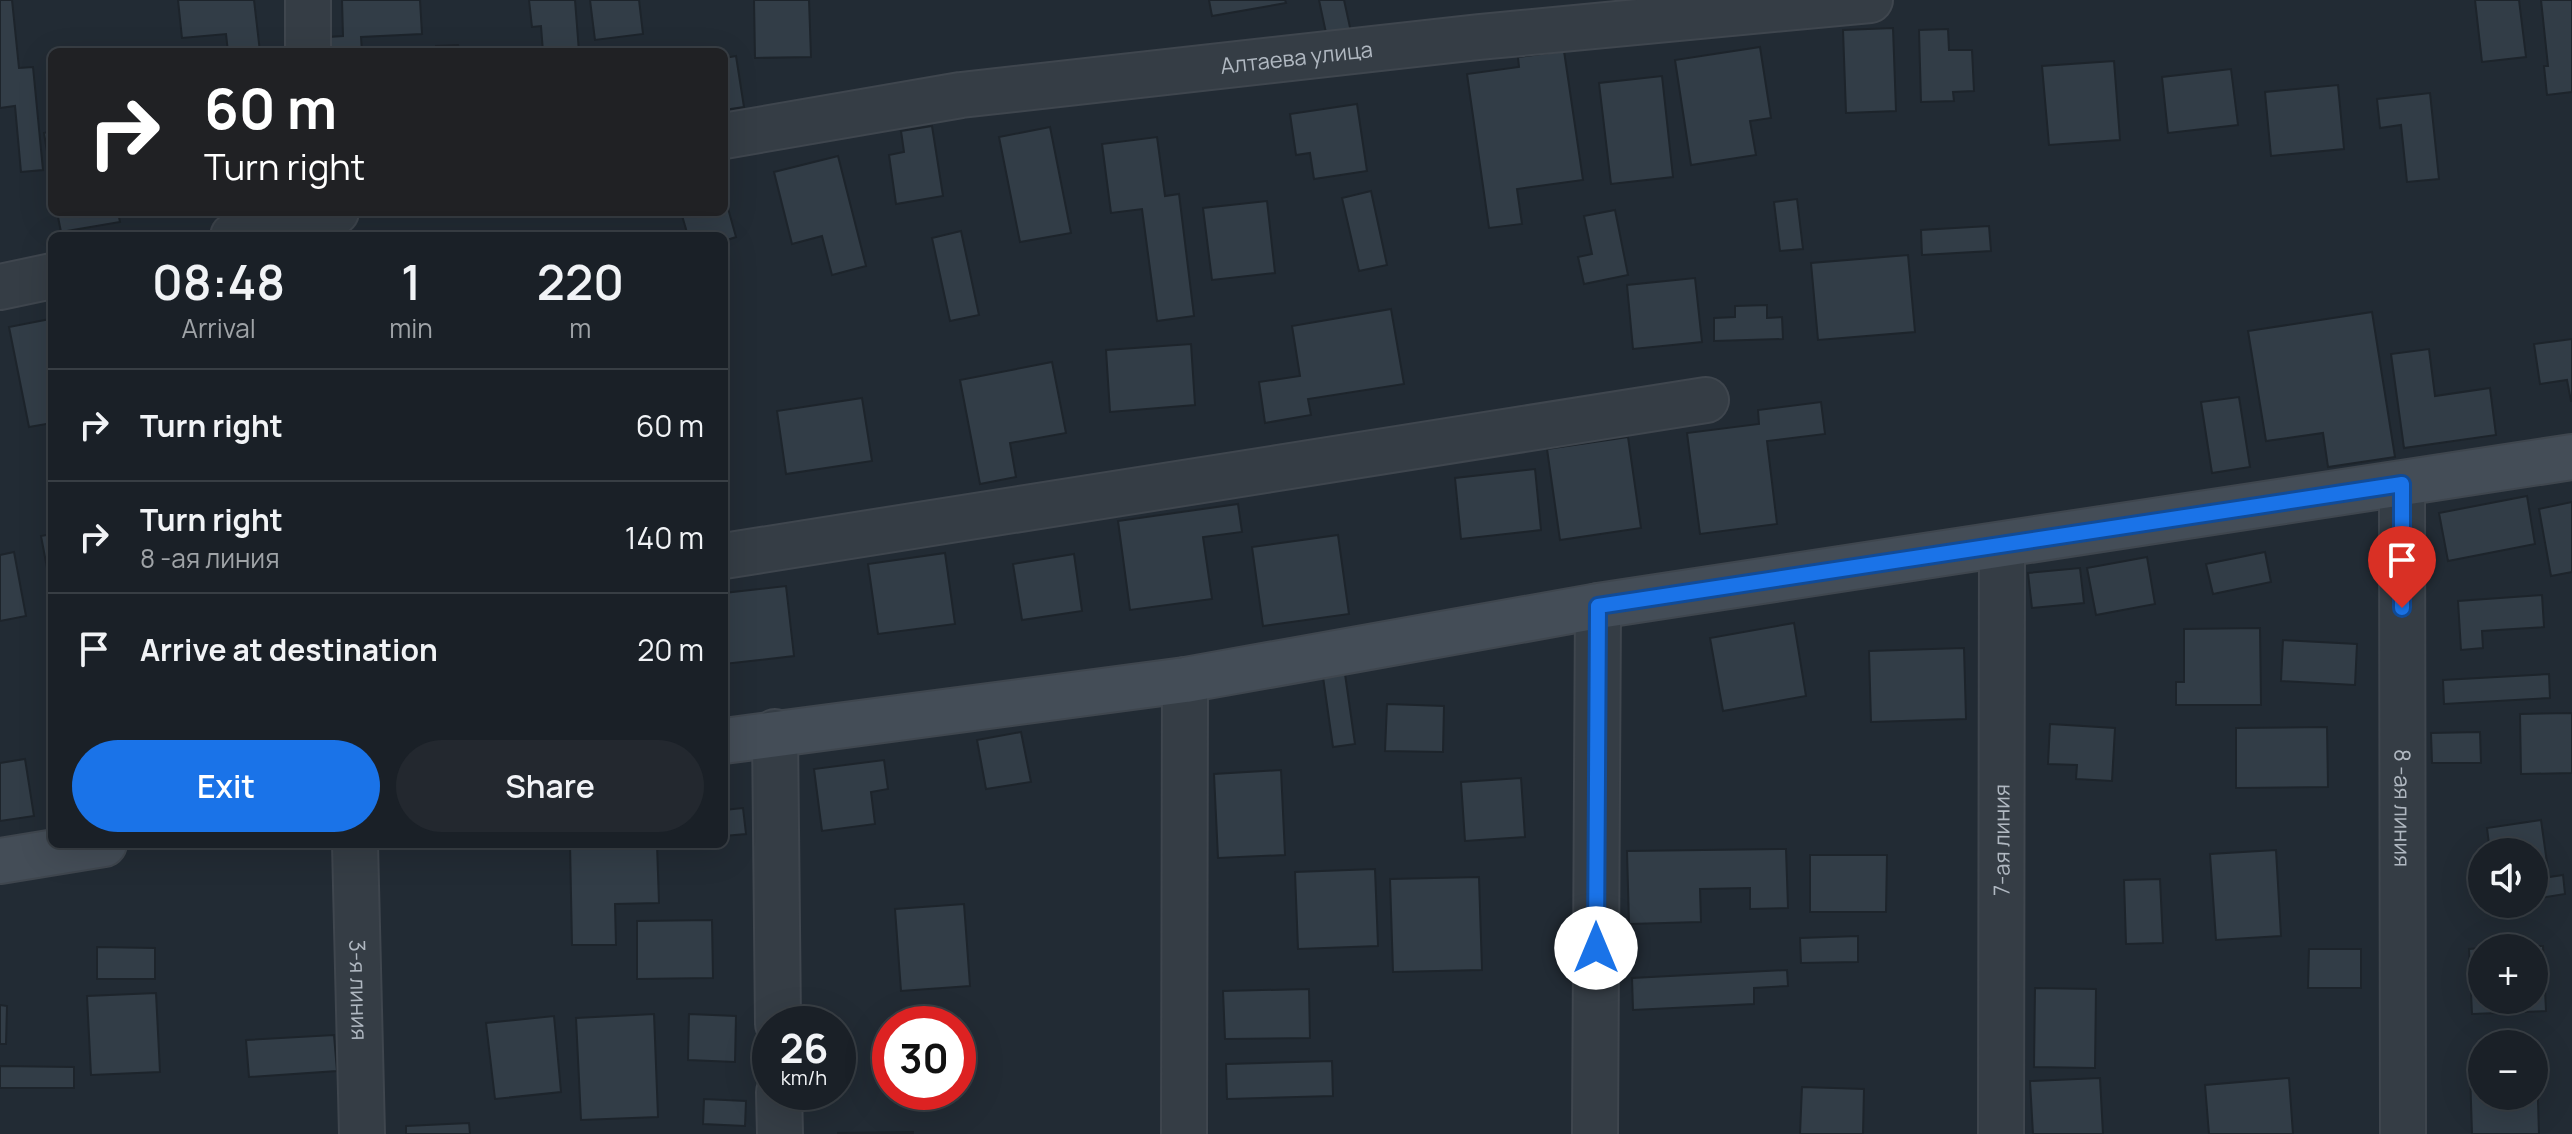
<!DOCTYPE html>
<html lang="en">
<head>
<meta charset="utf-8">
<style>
	:root { --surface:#1a2027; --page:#23282f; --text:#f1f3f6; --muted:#9fa3a7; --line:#383e44; --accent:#1a73e8 }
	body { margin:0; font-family:Manrope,sans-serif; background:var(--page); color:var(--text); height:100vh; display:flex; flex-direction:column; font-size:30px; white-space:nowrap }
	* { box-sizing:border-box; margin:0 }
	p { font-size:26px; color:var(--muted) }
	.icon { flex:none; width:44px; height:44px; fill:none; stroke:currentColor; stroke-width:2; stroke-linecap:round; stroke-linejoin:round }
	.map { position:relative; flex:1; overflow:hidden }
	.panel { position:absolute; left:48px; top:232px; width:680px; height:616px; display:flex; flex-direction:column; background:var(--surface); border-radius:12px; box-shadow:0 8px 32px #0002,0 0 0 2px var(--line) }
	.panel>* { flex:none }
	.guide { position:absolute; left:48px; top:48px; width:680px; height:168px; border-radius:12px; box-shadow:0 8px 32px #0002,0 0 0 2px var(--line); background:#202124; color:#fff; overflow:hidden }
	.fabs { position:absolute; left:2468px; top:838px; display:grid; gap:16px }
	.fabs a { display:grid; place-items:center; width:80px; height:80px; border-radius:50%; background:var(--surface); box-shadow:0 8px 32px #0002,0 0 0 2px var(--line); font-size:40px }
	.speed { position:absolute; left:752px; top:1006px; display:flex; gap:16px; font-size:40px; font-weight:700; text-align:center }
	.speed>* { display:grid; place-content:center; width:104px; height:104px; border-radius:50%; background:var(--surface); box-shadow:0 8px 32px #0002,0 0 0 2px var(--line); line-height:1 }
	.speed small { font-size:20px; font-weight:400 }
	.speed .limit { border:12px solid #d22; background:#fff; color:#111 }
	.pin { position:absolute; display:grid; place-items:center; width:68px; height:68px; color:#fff; margin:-82px -34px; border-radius:50% 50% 50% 0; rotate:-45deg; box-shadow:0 0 8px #0007 }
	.pin .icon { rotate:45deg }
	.me { position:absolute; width:88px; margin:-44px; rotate:0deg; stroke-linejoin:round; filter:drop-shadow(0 0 6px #0008) }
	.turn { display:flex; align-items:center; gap:28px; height:168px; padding:0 24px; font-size:36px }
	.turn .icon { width:104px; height:104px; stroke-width:2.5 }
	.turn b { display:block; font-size:56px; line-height:68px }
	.eta { display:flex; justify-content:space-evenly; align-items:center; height:136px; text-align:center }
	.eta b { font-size:48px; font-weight:600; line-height:56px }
	.action { display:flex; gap:16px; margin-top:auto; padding:16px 24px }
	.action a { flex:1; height:92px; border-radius:48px; background:var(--accent); color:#fff; font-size:32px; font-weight:600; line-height:92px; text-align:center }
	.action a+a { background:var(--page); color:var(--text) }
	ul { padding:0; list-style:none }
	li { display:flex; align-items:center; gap:24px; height:112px; padding:0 24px; border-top:2px solid var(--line) }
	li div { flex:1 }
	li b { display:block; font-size:30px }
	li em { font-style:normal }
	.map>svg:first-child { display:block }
</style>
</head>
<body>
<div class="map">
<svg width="2572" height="1134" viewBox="0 0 2572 1134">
	<rect width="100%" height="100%" fill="#222b34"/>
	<g fill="#323d47" stroke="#1d242b" stroke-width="2">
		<polygon points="0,0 12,0 19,68 33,67 43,170 21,172 15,106 0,108"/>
		<polygon points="178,0 254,0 260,52 228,52 226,34 182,38"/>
		<polygon points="342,0 420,0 422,34 361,37 362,52 328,52 328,37 343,36"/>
		<polygon points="529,0 575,0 579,52 543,52 541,26 532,27"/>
		<polygon points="590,0 639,0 643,34 595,40"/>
		<polygon points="754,0 809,0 811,57 755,58"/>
		<polygon points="1209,0 1285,0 1286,3 1212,16"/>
		<polygon points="1319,0 1344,0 1353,41 1329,47"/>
		<polygon points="2475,0 2519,0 2526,57 2482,62"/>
		<polygon points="2541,0 2572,0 2572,92 2547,95 2544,66 2548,66"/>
		<polygon points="1893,28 1896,111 1846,113 1843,30"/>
		<polygon points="1948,29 1949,50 1972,50 1974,91 1953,92 1954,101 1921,102 1919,30"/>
		<polygon points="458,45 459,52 436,52 436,46"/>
		<polygon points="1760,47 1771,118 1750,121 1756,155 1691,165 1675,60"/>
		<polygon points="1564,51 1583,180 1517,189 1522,224 1489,228 1467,74 1519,67 1518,57"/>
		<polygon points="736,56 744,107 724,110 724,58"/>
		<polygon points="2114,61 2120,140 2049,145 2042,66"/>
		<polygon points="2231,69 2238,125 2168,133 2162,77"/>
		<polygon points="1662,76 1673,177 1611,184 1599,83"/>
		<polygon points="2338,85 2344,149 2271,156 2265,92"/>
		<polygon points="2430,93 2439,179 2407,182 2401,125 2380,128 2377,99"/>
		<polygon points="1357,104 1367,171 1314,179 1310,153 1296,155 1290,114"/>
		<polygon points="932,126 943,196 896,204 889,155 904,152 901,131"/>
		<polygon points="1050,127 1071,233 1020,242 999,137"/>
		<polygon points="52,131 52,181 44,133"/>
		<polygon points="1157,137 1165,196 1179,194 1194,316 1157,321 1142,209 1111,213 1102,144"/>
		<polygon points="838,156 866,266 832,275 822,236 792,244 774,172"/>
		<polygon points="1371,191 1387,265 1359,271 1342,198"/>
		<polygon points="724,194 736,237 724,241 724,236 688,236 681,212 724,212"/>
		<polygon points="1797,199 1803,249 1780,251 1774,202"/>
		<polygon points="1267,201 1275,273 1212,280 1203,208"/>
		<polygon points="1615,210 1628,275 1584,284 1578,257 1592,254 1584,216"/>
		<polygon points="57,212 118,212 120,222 61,232"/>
		<polygon points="1989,226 1991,251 1922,255 1921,230"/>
		<polygon points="961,231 979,315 950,321 932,238"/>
		<polygon points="1908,255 1915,332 1818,340 1811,263"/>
		<polygon points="1695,278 1702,342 1633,349 1627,285"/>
		<polygon points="1767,305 1767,318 1782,317 1783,339 1714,341 1714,318 1735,317 1735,306"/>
		<polygon points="1391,309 1404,384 1308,399 1311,415 1265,423 1259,382 1300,376 1292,326"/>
		<polygon points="2372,312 2395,457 2328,467 2323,433 2266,441 2248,331"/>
		<polygon points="50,319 52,423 29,427 9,327"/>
		<polygon points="2572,339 2572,401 2571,401 2567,380 2540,384 2534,344"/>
		<polygon points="1191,344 1195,405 1110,412 1106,350"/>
		<polygon points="2429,349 2435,396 2490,388 2496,435 2404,448 2391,354"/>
		<polygon points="1052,362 1066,433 1010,443 1016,477 980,484 960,380"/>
		<polygon points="2239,397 2250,467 2212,473 2201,402"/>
		<polygon points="862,398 872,461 786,474 777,411"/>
		<polygon points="1821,402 1825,434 1767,441 1777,524 1700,534 1687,433 1759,424 1758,410"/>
		<polygon points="1628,437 1641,528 1560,540 1547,449"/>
		<polygon points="1535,469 1541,530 1461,539 1455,478"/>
		<polygon points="2527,496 2535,544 2448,561 2439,513"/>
		<polygon points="2572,502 2572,572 2551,576 2539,509"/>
		<polygon points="1238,504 1242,532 1203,537 1212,599 1130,610 1118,521"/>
		<polygon points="52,534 52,594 41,536"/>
		<polygon points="1338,535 1349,614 1263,626 1252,547"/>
		<polygon points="14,552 26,616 0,621 0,555"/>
		<polygon points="2265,552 2271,582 2213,594 2206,564"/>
		<polygon points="945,553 955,624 878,634 868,564"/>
		<polygon points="1074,554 1082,611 1022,620 1013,564"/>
		<polygon points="2147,557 2155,604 2096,615 2087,568"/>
		<polygon points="2080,568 2084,603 2032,608 2028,573"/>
		<polygon points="786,586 794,656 724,664 724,593"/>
		<polygon points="2542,595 2544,627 2482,631 2483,648 2461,650 2458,601"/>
		<polygon points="1794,623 1806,696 1723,711 1710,638"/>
		<polygon points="2260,628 2261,705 2176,705 2176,682 2184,682 2184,629"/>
		<polygon points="2283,640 2357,644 2355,685 2281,681"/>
		<polygon points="1964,648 1966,719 1871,722 1869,651"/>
		<polygon points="1345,674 1355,744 1333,747 1323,677"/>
		<polygon points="2549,674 2550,698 2444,704 2443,680"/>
		<polygon points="1387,704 1444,706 1443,752 1385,751"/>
		<polygon points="2572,713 2572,773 2521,774 2520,714"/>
		<polygon points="2050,724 2115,728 2112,781 2076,779 2077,765 2048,764"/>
		<polygon points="2327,727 2328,787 2236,788 2236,728"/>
		<polygon points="1021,732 1031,782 986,789 977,740"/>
		<polygon points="2480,732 2481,763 2432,763 2431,733"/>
		<polygon points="25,759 34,816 0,821 0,763"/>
		<polygon points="884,760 888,789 871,792 875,824 822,831 814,769"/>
		<polygon points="1281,770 1285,855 1218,858 1214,774"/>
		<polygon points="1521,778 1525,837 1465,841 1461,782"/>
		<polygon points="743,808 746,834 724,836 724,810"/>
		<polygon points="2541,820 2549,877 2563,875 2565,894 2534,899 2534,852 2490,852 2487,828"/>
		<polygon points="570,844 657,844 659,903 615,904 616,945 572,945"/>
		<polygon points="1786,849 1788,908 1750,909 1750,888 1700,889 1701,922 1629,924 1627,851"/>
		<polygon points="2276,850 2281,936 2216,940 2210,854"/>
		<polygon points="1810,855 1887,855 1886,912 1810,912"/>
		<polygon points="1375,869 1378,946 1298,949 1295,872"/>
		<polygon points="1479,877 1482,970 1393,972 1390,879"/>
		<polygon points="2160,879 2163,943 2126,944 2124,880"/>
		<polygon points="964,904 970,986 901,991 895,909"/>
		<polygon points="712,920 713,978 637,979 637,921"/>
		<polygon points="1858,936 1858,962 1801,963 1800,938"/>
		<polygon points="2543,946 2546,1011 2472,1014 2469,949 2482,948 2482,1000 2534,1000 2534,948 2486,948"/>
		<polygon points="97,947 155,948 155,979 97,979"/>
		<polygon points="2309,949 2361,949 2361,988 2308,988"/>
		<polygon points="1787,970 1788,986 1754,988 1754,1004 1633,1010 1632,978"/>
		<polygon points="2035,988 2096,989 2095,1068 2034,1067"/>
		<polygon points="1309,989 1310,1038 1225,1039 1223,991"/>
		<polygon points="156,993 160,1072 91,1075 87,996"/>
		<polygon points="0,1005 7,1006 6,1044 0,1044"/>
		<polygon points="654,1014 658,1117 581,1120 576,1018"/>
		<polygon points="689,1014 736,1016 735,1062 688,1060"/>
		<polygon points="554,1016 561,1092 495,1099 486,1023"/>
		<polygon points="334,1035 337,1071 249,1077 246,1040"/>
		<polygon points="1332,1061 1333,1096 1227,1099 1226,1064"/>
		<polygon points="0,1066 74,1067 74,1088 0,1088"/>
		<polygon points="2537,1068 2539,1134 2472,1134 2470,1071 2482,1070 2482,1096 2534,1096 2534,1069"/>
		<polygon points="2100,1078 2103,1134 2033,1134 2030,1081"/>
		<polygon points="2289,1078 2293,1134 2209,1134 2205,1085"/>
		<polygon points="1802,1087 1864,1089 1863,1134 1800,1134"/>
		<polygon points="704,1099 746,1101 745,1126 703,1124"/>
		<polygon points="469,1123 470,1134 406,1134 406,1126"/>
		<polygon points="913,1132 913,1134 837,1133"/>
	</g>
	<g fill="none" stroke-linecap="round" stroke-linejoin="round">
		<g stroke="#3f464e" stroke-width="48">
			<g id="street">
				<polyline points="308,0 308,52"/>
				<path id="s1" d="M724 136 961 95 1479 37 1870 0"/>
				<polyline points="233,236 336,212"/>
				<polyline points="0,287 52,276"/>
				<path id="s2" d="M2402 484 2403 1134"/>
				<polyline points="724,556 1706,400"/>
				<polyline points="775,732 778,1024"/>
				<path id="s3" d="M355 844 362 1134"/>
				<polyline points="779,1092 780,1134"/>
				<polyline points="1184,1134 1185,680"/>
				<polyline points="1595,1134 1598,606"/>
				<path id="s4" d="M2001 1134 2002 546"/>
			</g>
		</g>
		<g stroke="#3f464e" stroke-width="48">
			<g id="secondary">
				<polyline points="724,741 1185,680 1598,606 2572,457"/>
				<polyline points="0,861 104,844"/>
			</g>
		</g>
		<use href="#street" stroke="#353d45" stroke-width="44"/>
		<use href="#secondary" stroke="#444d57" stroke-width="44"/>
	</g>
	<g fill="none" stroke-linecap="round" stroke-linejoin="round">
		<g stroke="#114b97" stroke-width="20">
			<polyline id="route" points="1596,948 1598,606 2402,484 2402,608"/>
		</g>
		<use href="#route" stroke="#1a73e8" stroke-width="14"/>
	</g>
	<g text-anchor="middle" stroke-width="8" stroke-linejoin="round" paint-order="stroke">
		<g font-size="22" fill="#b0b8c1" stroke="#1b2229">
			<text dy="8" stroke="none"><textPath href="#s1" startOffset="578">Алтаева улица</textPath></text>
			<text dy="8" stroke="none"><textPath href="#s2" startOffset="324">8 -ая линия</textPath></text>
			<text dy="8" stroke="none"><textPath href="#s4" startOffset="294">7-ая линия</textPath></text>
			<text dy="8" stroke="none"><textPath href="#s3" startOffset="146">3-я линия</textPath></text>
		</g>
	</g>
</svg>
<div class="fabs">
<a><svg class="icon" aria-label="sound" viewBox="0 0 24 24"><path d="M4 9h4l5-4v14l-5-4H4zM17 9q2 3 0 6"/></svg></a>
<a>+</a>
<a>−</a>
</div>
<div class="speed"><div>26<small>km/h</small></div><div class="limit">30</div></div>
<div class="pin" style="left:2402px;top:608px;background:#d93025"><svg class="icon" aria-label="arrive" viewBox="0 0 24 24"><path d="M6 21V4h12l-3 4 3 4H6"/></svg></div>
<svg class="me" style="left:1596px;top:948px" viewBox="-20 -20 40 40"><circle r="19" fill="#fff"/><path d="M0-13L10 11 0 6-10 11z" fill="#1a73e8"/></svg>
<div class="guide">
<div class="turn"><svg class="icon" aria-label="right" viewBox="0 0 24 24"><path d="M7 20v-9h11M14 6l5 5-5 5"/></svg><div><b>60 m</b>Turn right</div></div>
</div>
<section class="panel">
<div class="eta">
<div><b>08:48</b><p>Arrival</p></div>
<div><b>1</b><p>min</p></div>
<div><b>220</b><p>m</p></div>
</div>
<ul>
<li><svg class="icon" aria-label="right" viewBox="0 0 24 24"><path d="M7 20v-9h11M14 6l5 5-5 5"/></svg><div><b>Turn right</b></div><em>60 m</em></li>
<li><svg class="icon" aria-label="right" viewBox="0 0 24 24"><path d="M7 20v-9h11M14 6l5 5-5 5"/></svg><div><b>Turn right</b><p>8 -ая линия</p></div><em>140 m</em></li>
<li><svg class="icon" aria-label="arrive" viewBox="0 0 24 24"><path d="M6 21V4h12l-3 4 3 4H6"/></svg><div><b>Arrive at destination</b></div><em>20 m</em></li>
</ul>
<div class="action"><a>Exit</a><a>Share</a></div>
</section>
</div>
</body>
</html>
